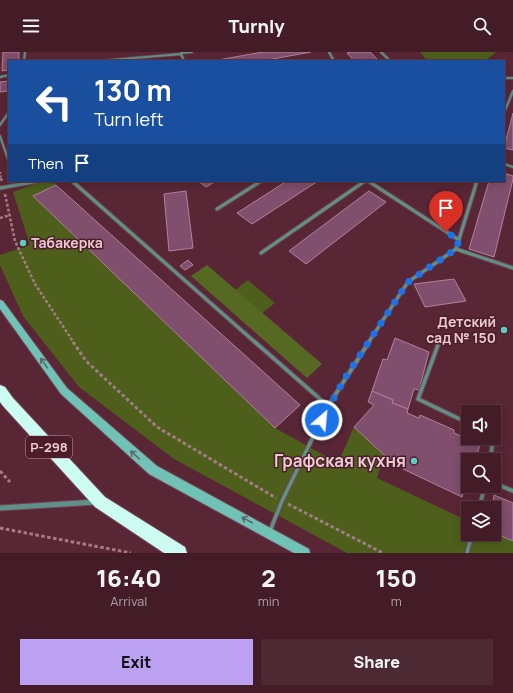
<!DOCTYPE html>
<html lang="en">
<head>
<meta charset="utf-8">
<style>
	:root { --surface:#431c28; --page:#4d2934; --text:#f1f3f6; --muted:#afa1a8; --line:#5b3a45; --accent:#bca0f2 }
	body { margin:0; font-family:Manrope,sans-serif; background:var(--page); color:var(--text); height:100vh; display:flex; flex-direction:column; font-size:15px; white-space:nowrap }
	* { box-sizing:border-box; margin:0 }
	p { font-size:13px; color:var(--muted) }
	.icon { flex:none; width:22px; height:22px; fill:none; stroke:currentColor; stroke-width:2; stroke-linecap:round; stroke-linejoin:round }
	.map { position:relative; height:501px; overflow:hidden }
	.drawer { display:flex; flex-direction:column; background:var(--surface); flex:1 }
	.drawer>* { flex:none }
	.hud { position:absolute; left:8px; top:8px; width:497px; height:122px; border-radius:0px; box-shadow:0 2px 10px #0003,0 0 0 1px var(--line); background:#1a4fa0; color:#fff; overflow:hidden }
	.fabs { position:absolute; left:461px; top:353px; display:grid; gap:8px }
	.fabs a { display:grid; place-items:center; width:40px; height:40px; border-radius:0px; background:var(--surface); box-shadow:0 2px 10px #0003,0 0 0 1px var(--line); font-size:20px }
	.pin { position:absolute; display:grid; place-items:center; width:34px; height:34px; color:#fff; margin:-41px -17px; border-radius:50% 50% 50% 0; rotate:-45deg; box-shadow:0 0 4px #0007 }
	.pin .icon { rotate:45deg }
	.me { position:absolute; width:44px; margin:-22px; rotate:27deg; stroke-linejoin:round; filter:drop-shadow(0 0 3px #0008) }
	.turn { display:flex; align-items:center; gap:14px; height:84px; padding:0 20px; font-size:18px }
	.turn .icon { width:52px; height:52px; stroke-width:2.5 }
	.turn b { display:block; font-size:28px; line-height:34px }
	.then { display:flex; align-items:center; height:38px; padding:0 20px; background:#0003; gap:8px; font-size:15px }
	.eta { display:flex; justify-content:space-evenly; align-items:center; height:68px; text-align:center }
	.eta b { font-size:24px; font-weight:800; line-height:28px }
	.cta { display:flex; gap:8px; margin-top:auto; padding:8px 20px }
	.cta a { flex:1; height:46px; border-radius:0px; background:var(--accent); color:#111; font-size:16px; font-weight:800; line-height:46px; text-align:center }
	.cta a+a { background:var(--page); color:var(--text) }
	header { display:flex; justify-content:space-between; align-items:center; height:52px; padding:0 20px; background:var(--surface); font-size:18px; font-weight:800 }
	.map>svg:first-child { display:block }
</style>
</head>
<body>
<header><svg class="icon" aria-label="menu" viewBox="0 0 24 24"><path d="M4 6h16M4 12h16M4 18h16"/></svg>Turnly<svg class="icon" aria-label="search" viewBox="0 0 24 24"><circle cx="10" cy="10" r="6"/><path d="M15 15l6 6"/></svg></header>
<div class="map">
<svg width="513" height="501" viewBox="0 0 513 501">
	<rect width="100%" height="100%" fill="#592635"/>
	<g fill="#4d5f1b">
		<polygon points="420,0 496,0 485,9 427,9"/>
		<polygon points="43,129 53,129 56,133 34,145 275,376 338,411 354,375 384,403 377,426 468,469 468,482 494,481 513,489 513,501 347,501 174,407 79,335 23,264 0,213 0,203 30,193 13,140"/>
		<polygon points="248,228 275,251 262,261 235,238"/>
	</g>
	<polygon fill="#566923" points="207,213 322,312 307,326 191,224"/>
	<g fill="#804f6d" stroke="#b4809f">
		<polygon points="3,0 19,0 19,9 9,9 9,18 2,19"/>
		<polygon points="263,0 311,0 262,9 212,9"/>
		<polygon points="352,0 370,0 379,9 354,9 347,1"/>
		<polygon points="9,29 9,39 0,40 0,30"/>
		<polygon points="513,61 513,98 504,96"/>
		<polygon points="504,121 513,124 513,127 494,205 469,197 489,129 504,129"/>
		<polygon points="198,129 216,129 206,135"/>
		<polygon points="287,129 318,129 252,172 237,161"/>
		<polygon points="56,133 300,353 275,376 33,144"/>
		<polygon points="186,139 193,196 169,199 164,142"/>
		<polygon points="369,139 386,150 306,212 289,199"/>
		<polygon points="188,208 193,213 185,218 180,214"/>
		<polygon points="454,227 466,249 425,255 414,232"/>
		<polygon points="395,286 429,300 419,338 414,337 408,357 392,351 393,348 372,339 383,307 387,308"/>
		<polygon points="372,339 393,348 392,351 408,357 407,361 419,366 420,363 454,378 454,381 480,392 476,407 472,405 471,408 468,408 468,420 462,445 403,417 405,413 384,403 354,375 374,353 368,350"/>
		<polygon points="494,443 513,451 513,489 494,481 494,456 492,456"/>
	</g>
	<g fill="none" stroke-linecap="round" stroke-linejoin="round">
		<g stroke="#734451" stroke-width="3.5">
			<g id="lane-far2">
				<polyline points="329,0 334,9"/>
				<polyline points="381,0 390,9"/>
				<polyline points="181,1 192,0"/>
				<polyline points="24,9 25,0"/>
				<polyline points="99,9 181,2 184,9"/>
				<polyline points="0,25 9,23"/>
				<polyline points="504,26 513,26"/>
				<polyline points="504,61 513,39"/>
				<polyline points="0,73 9,60"/>
				<polyline points="0,84 9,110"/>
				<polyline points="504,112 513,115"/>
			</g>
		</g>
		<g stroke="#734451" stroke-width="5">
			<g id="lane-far1">
				<polyline points="72,129 256,291"/>
				<polyline points="368,129 459,188"/>
				<polyline points="477,129 456,197 513,216"/>
				<polyline points="0,136 39,129"/>
				<polyline points="217,157 261,129"/>
				<polyline points="261,201 365,129"/>
				<polyline points="368,291 408,230 456,197"/>
			</g>
		</g>
		<g stroke="#734451" stroke-width="5.5">
			<g id="lane">
				<polyline points="255,290 328,354"/>
				<polyline points="438,293 418,347 468,371"/>
				<polyline points="490,408 494,383"/>
				<polyline points="494,431 513,439"/>
				<polyline points="479,456 485,434"/>
				<polyline points="270,479 282,449 328,354 369,290"/>
				<polyline points="467,501 472,482"/>
			</g>
		</g>
		<g stroke="#734451" stroke-width="7">
			<polyline id="street" points="0,456 96,450"/>
		</g>
		<g stroke="#734451" stroke-width="2">
			<polygon id="secondary" points="0,248 3,249 67,336 157,414 309,497 310,501 294,501 149,422 61,342 0,257"/>
		</g>
		<g stroke="#734451" stroke-width="2">
			<polygon id="highway" points="0,333 5,335 13,346 105,445 185,495 187,501 164,501 95,455 3,354 0,350"/>
		</g>
		<polyline stroke="#a57b86" stroke-width="2" stroke-dasharray="2 1.5" stroke-linecap="butt" points="0,120 1,127"/>
		<g stroke="#a57b86" stroke-width="2.5" stroke-dasharray="3 2" stroke-linecap="butt">
			<polyline points="1,126 2,130"/>
			<polyline points="5,142 15,189 35,232 74,291"/>
			<polyline points="0,166 10,163"/>
		</g>
		<g stroke="#a57b86" stroke-width="3" stroke-dasharray="3.5 2.5" stroke-linecap="butt">
			<polyline points="73,290 86,309 157,375 276,446"/>
			<polyline points="0,419 10,430"/>
			<polyline points="288,452 383,501"/>
			<polyline points="0,476 131,501"/>
		</g>
		<use href="#lane-far2" stroke="#5f9189" stroke-width="2"/>
		<use href="#lane-far1" stroke="#5f9189" stroke-width="3"/>
		<use href="#lane" stroke="#5f9189" stroke-width="3.5"/>
		<use href="#street" stroke="#5f9189" stroke-width="5"/>
		<use href="#secondary" fill="#70c2b6" fill-rule="evenodd"/>
		<use href="#highway" fill="#ccfbf2" fill-rule="evenodd"/>
	</g>
	<defs><path id="oneway-shaft" d="M-6 0H5M1.5-3L5.5 0L1.5 3" fill="none" stroke-width="1.6" stroke-linecap="round" stroke-linejoin="round"/></defs>
	<g stroke="#5d676a">
		<use href="#oneway-shaft" transform="translate(44 311) rotate(-126)"/>
		<use href="#oneway-shaft" transform="translate(135 403) rotate(-138)"/>
		<use href="#oneway-shaft" transform="translate(247 468) rotate(-152)"/>
	</g>
	<g fill="none" stroke-linecap="round" stroke-linejoin="round">
		<polyline stroke="#1a73e8" stroke-width="7" stroke-dasharray="0 12.6" points="322,368 345,326 408,230 456,197 459,188 446,180"/>
	</g>
	<g fill="#59cebe" stroke="#4d1c2b" stroke-width="1.5">
		<circle cx="23" cy="191" r="4"/>
		<circle cx="504" cy="278" r="4"/>
		<circle cx="414" cy="409" r="4"/>
	</g>
	<g text-anchor="middle" stroke-width="3" stroke-linejoin="round" paint-order="stroke">
		<rect fill="#4d1c2b" stroke="#bc969f" stroke-width="1" x="26" y="384" width="46" height="22" rx="3"/>
		<g font-size="13" font-weight="bold" fill="#ebcad1">
			<text x="49" y="400">Р-298</text>
		</g>
		<g font-size="14" font-weight="bold" fill="#ebcad1" stroke="#4d1c2b" text-anchor="start">
			<text x="31" y="196">Табакерка</text>
			<text x="496" y="275" text-anchor="end">Детский<tspan x="496" dy="16">сад № 150</tspan></text>
		</g>
		<g font-size="17" font-weight="bold" fill="#ebcad1" stroke="#4d1c2b" text-anchor="end">
			<text x="406" y="415">Графская кухня</text>
		</g>
	</g>
</svg>
<div class="fabs">
<a><svg class="icon" aria-label="sound" viewBox="0 0 24 24"><path d="M4 9h4l5-4v14l-5-4H4zM17 9q2 3 0 6"/></svg></a>
<a><svg class="icon" aria-label="search" viewBox="0 0 24 24"><circle cx="10" cy="10" r="6"/><path d="M15 15l6 6"/></svg></a>
<a><svg class="icon" aria-label="layers" viewBox="0 0 24 24"><path d="M12 4l9 5-9 5-9-5zM3 14l9 5 9-5"/></svg></a>
</div>
<div class="pin" style="left:446px;top:180px;background:#d93025"><svg class="icon" aria-label="arrive" viewBox="0 0 24 24"><path d="M6 21V4h12l-3 4 3 4H6"/></svg></div>
<svg class="me" style="left:322px;top:368px" viewBox="-20 -20 40 40"><circle r="17" fill="#1a73e8" stroke="#fff" stroke-width="3"/><path d="M0-11L8 9 0 5-8 9z" fill="#fff"/></svg>
<div class="hud">
<div class="turn"><svg class="icon" aria-label="left" viewBox="0 0 24 24"><path d="M17 20v-9H6M10 6l-5 5 5 5"/></svg><div><b>130 m</b>Turn left</div></div>
<div class="then">Then<svg class="icon" aria-label="arrive" viewBox="0 0 24 24"><path d="M6 21V4h12l-3 4 3 4H6"/></svg></div>
</div>
</div>
<section class="drawer">
<div class="eta">
<div><b>16:40</b><p>Arrival</p></div>
<div><b>2</b><p>min</p></div>
<div><b>150</b><p>m</p></div>
</div>
<div class="cta"><a>Exit</a><a>Share</a></div>
</section>
</body>
</html>
